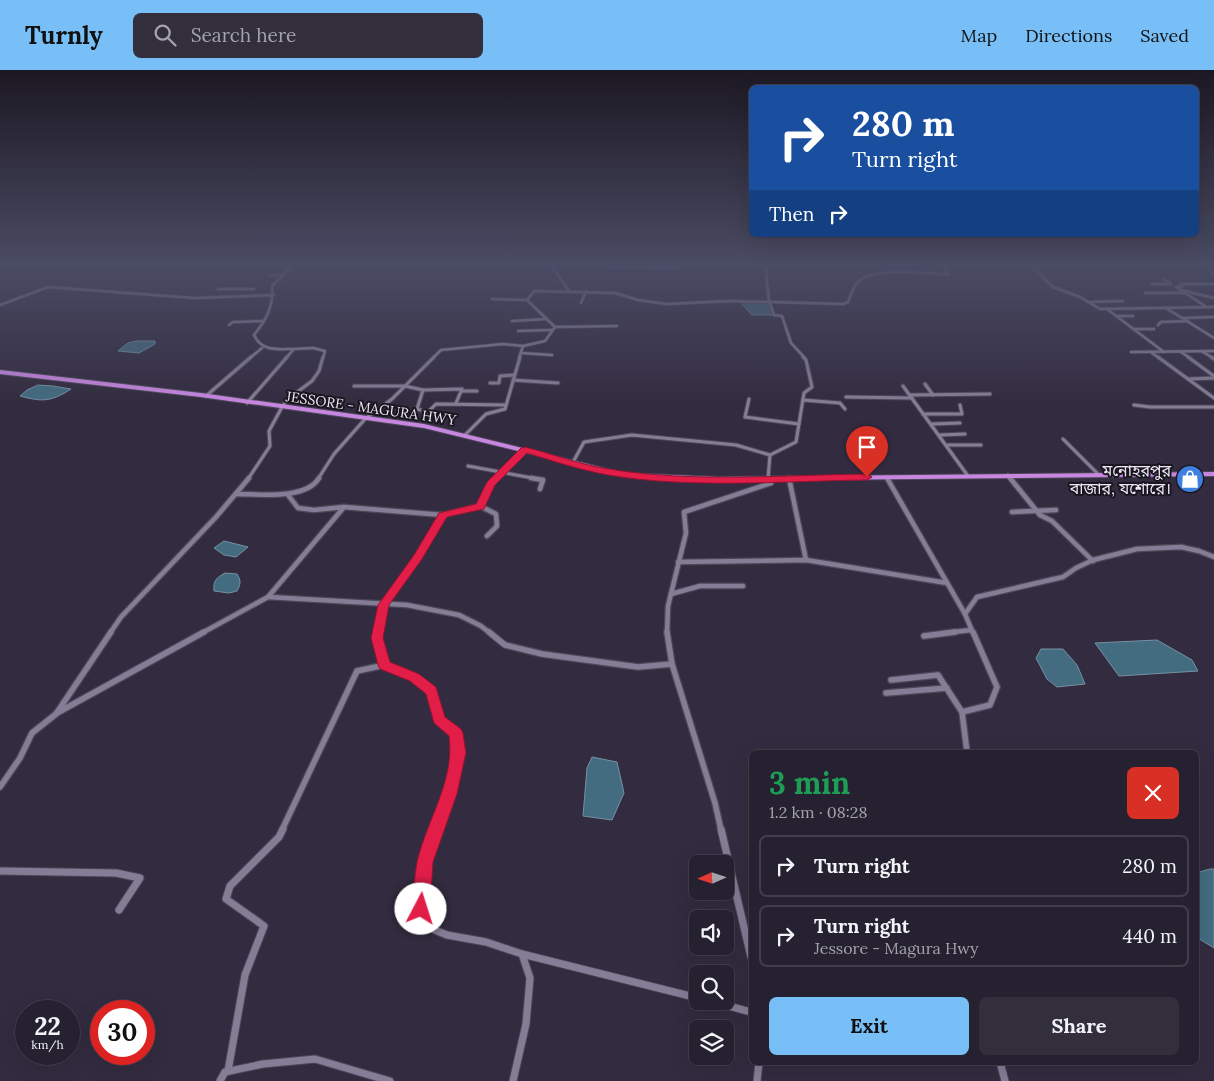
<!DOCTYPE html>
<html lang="en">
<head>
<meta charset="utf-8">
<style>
	:root { --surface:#262130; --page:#322e3c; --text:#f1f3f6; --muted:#a4a3ab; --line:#423e4c; --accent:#78bff7 }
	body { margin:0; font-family:Lora,"Noto Sans Bengali",serif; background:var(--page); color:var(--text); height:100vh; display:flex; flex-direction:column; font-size:19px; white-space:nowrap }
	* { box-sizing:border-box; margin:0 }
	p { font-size:16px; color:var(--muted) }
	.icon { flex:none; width:28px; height:28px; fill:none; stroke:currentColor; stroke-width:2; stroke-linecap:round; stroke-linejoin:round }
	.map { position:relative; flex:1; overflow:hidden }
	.sheet { position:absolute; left:749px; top:680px; width:450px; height:315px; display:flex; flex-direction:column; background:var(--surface); border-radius:8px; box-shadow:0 5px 20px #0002,0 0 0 1px var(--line) }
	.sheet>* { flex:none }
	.hud { position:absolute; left:749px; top:15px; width:450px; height:152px; border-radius:8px; box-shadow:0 5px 20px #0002,0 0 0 1px var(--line); background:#1a4fa0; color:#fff; overflow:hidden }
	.needle { width:32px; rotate:267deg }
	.tools { position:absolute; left:689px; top:785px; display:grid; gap:10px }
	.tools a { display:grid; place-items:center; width:45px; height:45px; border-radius:8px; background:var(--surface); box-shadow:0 5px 20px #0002,0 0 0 1px var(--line); font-size:25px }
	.speed { position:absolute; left:15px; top:930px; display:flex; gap:10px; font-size:25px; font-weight:700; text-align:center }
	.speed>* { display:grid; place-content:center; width:65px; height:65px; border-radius:50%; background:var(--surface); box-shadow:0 5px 20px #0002,0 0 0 1px var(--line); line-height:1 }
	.speed small { font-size:12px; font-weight:400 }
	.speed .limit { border:8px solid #d22; background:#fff; color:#111 }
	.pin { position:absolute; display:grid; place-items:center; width:42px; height:42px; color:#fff; margin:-51px -21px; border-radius:50% 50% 50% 0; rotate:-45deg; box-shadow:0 0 5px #0007 }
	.pin .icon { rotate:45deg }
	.me { position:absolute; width:55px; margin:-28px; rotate:5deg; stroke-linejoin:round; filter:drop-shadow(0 0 4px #0008) }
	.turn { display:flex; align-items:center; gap:18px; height:105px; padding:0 20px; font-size:22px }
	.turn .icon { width:65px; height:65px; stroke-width:2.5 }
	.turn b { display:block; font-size:35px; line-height:42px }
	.then { display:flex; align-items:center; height:48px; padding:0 20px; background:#0003; gap:10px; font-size:19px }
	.round { display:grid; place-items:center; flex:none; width:52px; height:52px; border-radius:8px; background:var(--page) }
	.summary { display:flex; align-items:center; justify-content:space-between; height:85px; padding:0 20px }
	h1 { font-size:30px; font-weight:700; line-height:38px; color:#1e9e55 }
	.action { display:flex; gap:10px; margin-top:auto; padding:10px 20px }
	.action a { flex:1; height:58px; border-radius:8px; background:var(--accent); color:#111; font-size:20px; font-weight:700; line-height:58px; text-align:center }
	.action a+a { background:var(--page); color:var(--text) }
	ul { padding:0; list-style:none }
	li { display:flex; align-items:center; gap:15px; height:62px; margin:0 10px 8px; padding:0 10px; border:2px solid var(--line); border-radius:8px }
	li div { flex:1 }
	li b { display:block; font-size:19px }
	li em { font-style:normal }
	header { display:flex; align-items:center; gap:30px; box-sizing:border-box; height:70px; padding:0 25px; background:var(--accent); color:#111 }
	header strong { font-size:24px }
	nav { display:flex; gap:28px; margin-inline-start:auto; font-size:18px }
	.search { width:350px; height:45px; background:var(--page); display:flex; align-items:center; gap:12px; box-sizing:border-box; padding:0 18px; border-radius:8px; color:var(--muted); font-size:19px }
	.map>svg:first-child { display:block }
</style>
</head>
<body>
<header>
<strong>Turnly</strong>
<div class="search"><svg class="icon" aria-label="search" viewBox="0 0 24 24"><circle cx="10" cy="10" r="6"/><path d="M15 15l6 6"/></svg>Search here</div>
<nav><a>Map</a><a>Directions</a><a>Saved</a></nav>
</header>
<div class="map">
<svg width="1214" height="1011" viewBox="0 0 1214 1011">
	<rect width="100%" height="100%" fill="#332c40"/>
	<g fill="#436c80" stroke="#7691a3">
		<polygon points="739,231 768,232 773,245 752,245"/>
		<polygon points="136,271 155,271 155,274 139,283 118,281 128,273"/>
		<path d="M38 315 53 316 71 319C51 332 42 332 20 326L27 320Z"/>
		<polygon points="224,471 248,477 236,487 224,485 214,478"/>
		<path d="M225 503 237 504C241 510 241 514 237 521L229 523 214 521C213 511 216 508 225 503Z"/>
		<polygon points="1157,570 1192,590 1198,601 1119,606 1095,573"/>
		<polygon points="1041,579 1063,579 1077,595 1085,614 1057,617 1047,609 1036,588"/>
		<polygon points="592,687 617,692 624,723 612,750 583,746 587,698"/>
		<polygon points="1210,799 1214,799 1214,878 1196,867 1196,803"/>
	</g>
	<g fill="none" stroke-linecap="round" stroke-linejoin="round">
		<g stroke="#4d4758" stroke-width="4">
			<g id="street-far4">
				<polyline points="550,193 569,221"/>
				<polyline points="585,193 605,197 683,198 689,193"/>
				<polyline points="765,193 769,231 774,245 782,246 791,273 805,288"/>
				<polyline points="1028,193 1053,217 1080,227 1100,239 1214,237"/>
				<polyline points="1123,193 1189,195"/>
				<polyline points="271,196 293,195"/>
				<polyline points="1212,204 1214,204"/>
				<polyline points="270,205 284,205"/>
				<polyline points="1163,209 1171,214"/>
				<polyline points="1151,214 1170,214"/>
				<polyline points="218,219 254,219"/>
				<polyline points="1181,220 1214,228"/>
				<polyline points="1145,223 1184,223"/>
				<polyline points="492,229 527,230"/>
				<polyline points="1089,232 1123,231"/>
				<polyline points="581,233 586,221"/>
				<polyline points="0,235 48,217 194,228 274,225"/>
				<polyline points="1205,236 1176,217 1182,217 1180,214 1214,214"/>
				<polyline points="1166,238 1214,268"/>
				<polyline points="1107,239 1164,282"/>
				<polyline points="1116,246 1133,246"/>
				<polyline points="1184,248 1214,247"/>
				<polyline points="512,251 547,249"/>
				<polyline points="229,255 233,252 264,251"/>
				<polyline points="1158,255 1161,252 1188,251"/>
				<polyline points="555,257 617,256"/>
				<polyline points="1134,259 1154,259"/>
				<polyline points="518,261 552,260"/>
				<polyline points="294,279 313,278 325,281 323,288"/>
				<polyline points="1131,282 1214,281"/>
				<polyline points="1181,282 1190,288"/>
				<polyline points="1203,282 1213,288"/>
				<polyline points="521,283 552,285"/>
				<polyline points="1152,283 1159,288"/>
				<polyline points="250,288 262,278"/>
				<path d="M286 288 294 279C278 279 262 282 254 265 266 250 274 236 272 216L295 193"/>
				<polyline points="433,288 441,280 503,274 523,276"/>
				<path d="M519 288 523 276 545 271 555 257 527 230 534 221 615 223 638 230 667 234 729 231 843 234 848 232C851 225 853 216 859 211 875 196 928 204 949 204L941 193"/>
			</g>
		</g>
		<g stroke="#4d4758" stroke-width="5">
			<g id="street-far3">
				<polyline points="1158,287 1214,328"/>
				<polyline points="1188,287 1214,306"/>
				<polyline points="1211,287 1214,289"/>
				<polyline points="1188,309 1214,308"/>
				<polyline points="513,310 558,313"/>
				<polyline points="490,313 499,313 500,306 514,305"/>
				<polyline points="925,314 933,325"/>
				<polyline points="354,316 405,316 423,320 462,319 456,333"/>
				<polyline points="903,316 968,406"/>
				<polyline points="423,320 417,339 428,342 436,334 506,335"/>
				<polyline points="461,321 477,321"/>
				<polyline points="910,325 990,324"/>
				<polyline points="206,326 251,287"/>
				<polyline points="846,327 912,328"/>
				<polyline points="749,329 745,347 799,354"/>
				<polyline points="803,330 840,333 845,339"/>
				<polyline points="247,333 287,287"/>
				<polyline points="1134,335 1150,337 1214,337"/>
				<polyline points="923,344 962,344 960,335"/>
				<polyline points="932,354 960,353"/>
				<polyline points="465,365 486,344 505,339 520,287"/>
				<polyline points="940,365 965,364"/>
				<polyline points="1063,369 1098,404"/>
				<polyline points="948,375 981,375"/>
				<polyline points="572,394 584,372 632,365 736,375 770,385"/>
				<polyline points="468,396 538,409"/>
				<polyline points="1008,405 1011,409"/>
				<polyline points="887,407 888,409"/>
				<polyline points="248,409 270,376 269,361 282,337 289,328 312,311 319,301 323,287"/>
				<polyline points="318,409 334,384 366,348 392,329 434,287"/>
				<polyline points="496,409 525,380"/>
				<polyline points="768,409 770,385 796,372 804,323 812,317 806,290 803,287"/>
			</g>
		</g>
		<g stroke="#4d4758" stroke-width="7">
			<g id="street-far2">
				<polyline points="531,408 543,410 540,419"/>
				<polyline points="789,408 806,490"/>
				<polyline points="887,408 965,544"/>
				<polyline points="1010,408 1040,445 1052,451 1093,491"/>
				<path d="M236 424C259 424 306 430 319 408"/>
				<polyline points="480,436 496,444 497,456 487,466"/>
				<polyline points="344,437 443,445"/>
				<polyline points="1012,442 1056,440"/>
				<polyline points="678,492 806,490 947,513"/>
				<polyline points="671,524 700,516 743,516"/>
				<polyline points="268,527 407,535 459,545 481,556 490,563"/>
				<polyline points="110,563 121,547 216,447 249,408"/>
				<polyline points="202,563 268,527 344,437 314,440 298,438 288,425"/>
				<polyline points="378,563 384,535 418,487 443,445 480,436 491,414 497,408"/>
				<polyline points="667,563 668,536 686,463 684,442 771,413 768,408"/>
				<polyline points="945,563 971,560"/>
				<polyline points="973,563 965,544 977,527 1063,507 1076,498 1093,490 1137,479 1181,477 1199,481 1214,487"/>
			</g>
		</g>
		<g stroke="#4d4758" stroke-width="8">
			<g id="street-far1">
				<polyline points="378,562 377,568 385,595 414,607 432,621 439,649 456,663 458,683 449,724 436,760"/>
				<polyline points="489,562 505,575 542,584 638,597 672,594"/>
				<polyline points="667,562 672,594 715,733 721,760"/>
				<polyline points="924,566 955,562"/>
				<polyline points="891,610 938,605 962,642"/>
				<polyline points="886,623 947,618"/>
				<polyline points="57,643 204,562"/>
				<polyline points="967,682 962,642 990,635 997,617 973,562"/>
				<polyline points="0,717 20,688 32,663 56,644 111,562"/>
				<polyline points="282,760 357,601 385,595"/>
			</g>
		</g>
		<g stroke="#4d4758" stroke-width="9">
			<g id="street">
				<polyline points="437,759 425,793 420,854 447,865 486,872 522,884 530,908 526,954 513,1011"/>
				<polyline points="721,759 751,887"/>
				<polyline points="0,801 116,803 140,808 119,840"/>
				<polyline points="522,884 698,928"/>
				<polyline points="710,931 751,942"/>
				<polyline points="1000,992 1005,1011"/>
				<polyline points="228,1001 245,905 264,856 226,829 230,816 279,767 283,759"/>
				<polyline points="220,1011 225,1002 263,994 315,989 390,1011"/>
				<polyline points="757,1011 759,992"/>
			</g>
		</g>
		<g stroke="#4d4758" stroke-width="2">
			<polygon id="highway" points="0,300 201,323 424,354 624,403 718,407 1214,402 1214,406 718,411 624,407 424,358 201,327 0,304"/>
		</g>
		<use href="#street-far4" stroke="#857d96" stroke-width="2.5"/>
		<use href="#street-far3" stroke="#857d96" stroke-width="3"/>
		<use href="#street-far2" stroke="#857d96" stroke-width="4.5"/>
		<use href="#street-far1" stroke="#857d96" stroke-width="5.5"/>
		<use href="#street" stroke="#857d96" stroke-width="7"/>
		<use href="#highway" fill="#c787e0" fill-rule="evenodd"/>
	</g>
	<linearGradient id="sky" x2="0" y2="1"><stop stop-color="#1c1823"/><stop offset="0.58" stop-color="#4a4b64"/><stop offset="1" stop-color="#4a4b64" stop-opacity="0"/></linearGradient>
	<rect width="1214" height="335" fill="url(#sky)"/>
	<path fill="#e11d48" stroke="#92132f" d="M525 377C553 384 581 395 609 399 693 413 782 405 867 404L872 407 867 410C785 411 688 419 608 405 580 400 553 391 527 383L495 415 484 439 447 447 422 489 389 535 383 568 390 592 419 604 436 617 445 647 461 659 463 663 466 683 457 724 433 792 430 839 427 845 421 847 415 845 412 839C414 824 414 807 417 792 427 749 455 711 449 666L434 653 426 624 410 611 380 599 378 595 371 568 378 535 414 485 439 443 476 434 487 412 521 378Z"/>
	<defs>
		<g id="shop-disc" transform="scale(1.4375)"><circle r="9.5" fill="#3f7fe0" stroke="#19161f"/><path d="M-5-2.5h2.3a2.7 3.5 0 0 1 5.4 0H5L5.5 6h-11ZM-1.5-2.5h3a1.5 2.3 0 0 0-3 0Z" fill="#fff"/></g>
	</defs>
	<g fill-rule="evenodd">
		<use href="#shop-disc" x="1190" y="409"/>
	</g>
	<g text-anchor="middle" stroke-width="4" stroke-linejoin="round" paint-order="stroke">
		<g font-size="14" fill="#ece7f5" stroke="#19161f">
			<text transform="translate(371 338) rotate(8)" y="5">JESSORE - MAGURA HWY</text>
		</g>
		<g font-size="16" fill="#ece7f5" stroke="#19161f" text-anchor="end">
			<text x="1171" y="406">ম‌ন‌োহরপুর<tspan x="1171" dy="18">বাজার, যশ‌োরে।</tspan></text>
		</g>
	</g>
</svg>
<div class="tools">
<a><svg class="needle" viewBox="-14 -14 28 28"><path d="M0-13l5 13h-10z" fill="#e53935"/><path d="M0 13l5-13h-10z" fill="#a4a3ab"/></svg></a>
<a><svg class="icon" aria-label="sound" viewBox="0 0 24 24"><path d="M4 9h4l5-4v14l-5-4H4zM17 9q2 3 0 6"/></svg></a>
<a><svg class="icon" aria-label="search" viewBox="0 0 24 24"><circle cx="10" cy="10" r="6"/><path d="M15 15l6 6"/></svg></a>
<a><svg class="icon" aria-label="layers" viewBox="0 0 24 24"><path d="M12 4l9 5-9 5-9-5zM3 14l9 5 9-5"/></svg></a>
</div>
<div class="speed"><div>22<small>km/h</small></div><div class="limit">30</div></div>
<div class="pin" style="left:867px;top:407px;background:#d93025"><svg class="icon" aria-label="arrive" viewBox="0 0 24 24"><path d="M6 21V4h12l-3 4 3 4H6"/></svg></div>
<svg class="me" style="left:421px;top:839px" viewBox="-20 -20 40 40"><circle r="19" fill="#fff"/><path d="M0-13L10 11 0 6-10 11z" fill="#e11d48"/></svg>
<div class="hud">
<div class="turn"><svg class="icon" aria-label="right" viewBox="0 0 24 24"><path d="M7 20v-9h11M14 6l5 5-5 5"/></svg><div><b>280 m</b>Turn right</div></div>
<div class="then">Then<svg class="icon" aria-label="right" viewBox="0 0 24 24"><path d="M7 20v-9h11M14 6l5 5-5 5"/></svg></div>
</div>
<section class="sheet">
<div class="summary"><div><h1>3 min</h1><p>1.2 km · 08:28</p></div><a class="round" style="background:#d93025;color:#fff"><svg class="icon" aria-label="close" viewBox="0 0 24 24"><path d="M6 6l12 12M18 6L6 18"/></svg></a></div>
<ul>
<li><svg class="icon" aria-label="right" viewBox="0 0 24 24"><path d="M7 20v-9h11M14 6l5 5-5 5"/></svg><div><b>Turn right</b></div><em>280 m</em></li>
<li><svg class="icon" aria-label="right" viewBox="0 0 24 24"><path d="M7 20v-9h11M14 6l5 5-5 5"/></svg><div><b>Turn right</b><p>Jessore - Magura Hwy</p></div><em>440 m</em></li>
</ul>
<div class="action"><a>Exit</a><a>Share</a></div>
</section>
</div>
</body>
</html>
